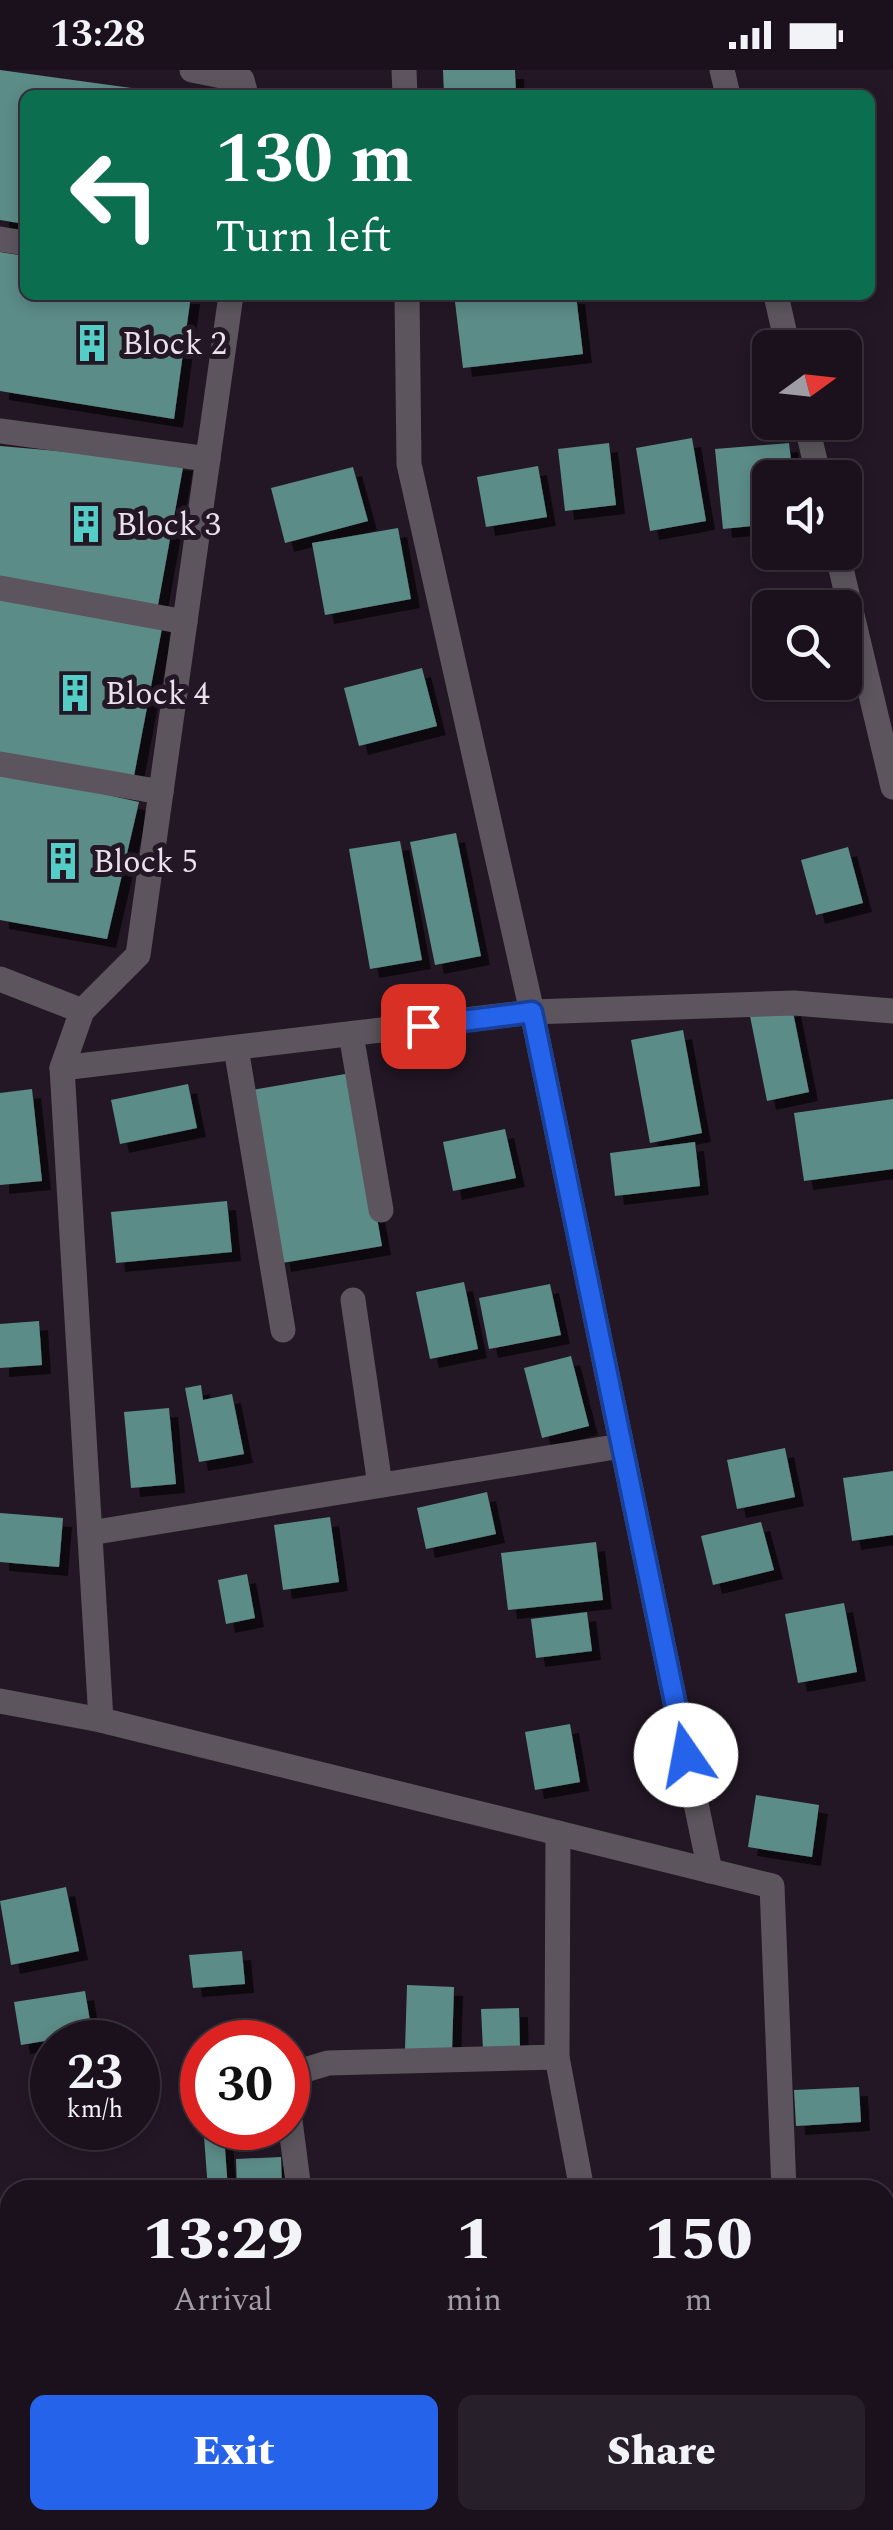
<!DOCTYPE html>
<html lang="en">
<head>
<meta charset="utf-8">
<style>
	:root { --surface:#1a111c; --page:#271f29; --text:#f1f3f6; --muted:#9f9da3; --line:#38313b; --accent:#2563eb }
	body { margin:0; font-family:Spectral,serif; background:var(--page); color:var(--text); height:100vh; display:flex; flex-direction:column; font-size:38px; white-space:nowrap }
	* { box-sizing:border-box; margin:0 }
	p { font-size:32px; color:var(--muted) }
	.icon { flex:none; width:55px; height:55px; fill:none; stroke:currentColor; stroke-width:2; stroke-linecap:round; stroke-linejoin:round }
	.map { position:relative; flex:1; overflow:hidden }
	.panel { position:absolute; left:0px; top:2110px; width:895px; height:350px; display:flex; flex-direction:column; background:var(--surface); border-radius:30px 30px 0 0; box-shadow:0 5px 15px #0003,0 0 0 2px var(--line) }
	.panel>* { flex:none }
	.top-card { position:absolute; left:20px; top:20px; width:855px; height:210px; border-radius:15px; box-shadow:0 5px 15px #0003,0 0 0 2px var(--line); background:#0b6e4f; color:#fff; overflow:hidden }
	.needle { width:65px; rotate:75deg }
	.tools { position:absolute; left:752px; top:260px; display:grid; gap:20px }
	.tools a { display:grid; place-items:center; width:110px; height:110px; border-radius:15px; background:var(--surface); box-shadow:0 5px 15px #0003,0 0 0 2px var(--line); font-size:50px }
	.speed { position:absolute; left:30px; top:1950px; display:flex; gap:20px; font-size:50px; font-weight:700; text-align:center }
	.speed>* { display:grid; place-content:center; width:130px; height:130px; border-radius:50%; background:var(--surface); box-shadow:0 5px 15px #0003,0 0 0 2px var(--line); line-height:1 }
	.speed small { font-size:25px; font-weight:400 }
	.speed .limit { border:15px solid #d22; background:#fff; color:#111 }
	.pin { position:absolute; display:grid; place-items:center; width:85px; height:85px; color:#fff; margin:-42px; border-radius:20px; box-shadow:0 5px 15px #0006 }
	.me { position:absolute; width:110px; margin:-55px; rotate:348deg; stroke-linejoin:round; filter:drop-shadow(0 0 8px #0008) }
	.turn { display:flex; align-items:center; gap:35px; height:210px; padding:0 30px; font-size:45px }
	.turn .icon { width:130px; height:130px; stroke-width:2.5 }
	.turn b { display:block; font-size:70px; line-height:85px }
	.eta { display:flex; justify-content:space-evenly; align-items:center; height:170px; text-align:center }
	.eta b { font-size:60px; font-weight:800; line-height:70px }
	.action { display:flex; gap:20px; margin-top:auto; padding:20px 30px }
	.action a { flex:1; height:115px; border-radius:15px; background:var(--accent); color:#fff; font-size:40px; font-weight:800; line-height:115px; text-align:center }
	.action a+a { background:var(--page); color:var(--text) }
	.status { display:flex; justify-content:space-between; align-items:center; height:70px; padding:0 50px; background:var(--surface); direction:ltr }
	.status svg { height:28px; fill:currentColor }
	.map>svg:first-child { display:block }
</style>
</head>
<body>
<div class="status"><b>13:28</b><svg viewBox="0 0 49 12"><path d="M0 12V9h3v3zM5 12V6h3v6zM10 12V3h3v9zM15 12V0h3v12zM26 1h20v11H26zM47 4h2v5h-2z"/></svg></div>
<div class="map">
<svg width="893" height="2460" viewBox="0 0 893 2460">
	<defs>
		<filter id="shadow"><feDropShadow dx="9" dy="9" stdDeviation="0" flood-color="#0009"/></filter>
	</defs>
	<rect width="100%" height="100%" fill="#231725"/>
	<g fill="#5b8c88" filter="url(#shadow)">
		<polygon points="0,0 168,23 168,25 25,25 25,154 0,150"/>
		<polygon points="443,0 515,0 516,25 444,25"/>
		<polygon points="0,182 25,186 25,225 191,225 174,349 0,321"/>
		<polygon points="517,225 576,225 583,284 463,298 455,232"/>
		<polygon points="692,368 706,451 650,461 636,378"/>
		<polygon points="609,373 616,435 565,441 558,379"/>
		<polygon points="789,373 793,408 770,408 770,454 723,459 715,379"/>
		<polygon points="0,376 184,392 156,546 0,516"/>
		<polygon points="538,396 547,447 486,457 477,407"/>
		<polygon points="353,397 368,451 285,473 271,418"/>
		<polygon points="398,458 411,529 325,545 312,473"/>
		<polygon points="0,520 163,553 134,706 0,693"/>
		<polygon points="422,598 437,656 359,676 344,618"/>
		<polygon points="0,701 139,732 107,869 0,850"/>
		<polygon points="456,763 481,886 435,895 410,772"/>
		<polygon points="400,771 422,890 370,899 349,779"/>
		<polygon points="848,777 863,833 816,845 801,790"/>
		<polygon points="792,937 809,1022 767,1031 750,946"/>
		<polygon points="683,960 702,1063 650,1073 631,970"/>
		<polygon points="351,1003 382,1176 282,1193 252,1020"/>
		<polygon points="188,1014 197,1058 120,1074 111,1030"/>
		<polygon points="32,1019 42,1111 0,1115 0,1023"/>
		<polygon points="893,1029 893,1099 804,1111 794,1043"/>
		<polygon points="505,1059 516,1108 453,1121 443,1072"/>
		<polygon points="695,1072 700,1116 615,1126 610,1083"/>
		<polygon points="227,1131 232,1182 116,1193 111,1142"/>
		<polygon points="464,1212 478,1279 430,1289 416,1222"/>
		<polygon points="550,1214 561,1265 489,1279 479,1228"/>
		<polygon points="39,1251 42,1295 0,1298 0,1254"/>
		<polygon points="571,1286 589,1356 542,1368 524,1298"/>
		<polygon points="201,1315 203,1330 232,1324 244,1384 199,1392 185,1318"/>
		<polygon points="169,1338 176,1414 131,1418 124,1342"/>
		<polygon points="785,1378 795,1427 737,1439 727,1390"/>
		<polygon points="893,1401 893,1465 852,1471 843,1408"/>
		<polygon points="487,1422 496,1464 426,1479 417,1438"/>
		<polygon points="0,1443 63,1448 59,1497 0,1492"/>
		<polygon points="330,1447 339,1512 283,1520 274,1455"/>
		<polygon points="761,1452 774,1500 713,1515 701,1466"/>
		<polygon points="596,1472 603,1530 508,1540 501,1483"/>
		<polygon points="247,1504 255,1548 226,1554 218,1510"/>
		<polygon points="844,1533 857,1602 798,1613 785,1544"/>
		<polygon points="587,1542 592,1581 536,1588 531,1549"/>
		<polygon points="570,1654 580,1712 535,1720 525,1662"/>
		<polygon points="756,1725 819,1735 812,1787 748,1777"/>
		<polygon points="66,1817 79,1881 11,1895 0,1831"/>
		<polygon points="242,1881 245,1914 193,1918 189,1885"/>
		<polygon points="407,1915 454,1917 452,1982 405,1980"/>
		<polygon points="85,1921 92,1963 21,1975 14,1932"/>
		<polygon points="519,1938 520,1980 483,1980 481,1939"/>
		<polygon points="859,2017 861,2052 796,2056 794,2020"/>
		<polygon points="224,2065 228,2120 208,2120 204,2066"/>
		<polygon points="281,2087 282,2118 237,2120 236,2089"/>
	</g>
	<g fill="none" stroke-linecap="round" stroke-linejoin="round">
		<g stroke="#5c555d" stroke-width="25">
			<polyline points="192,0 242,10 246,25"/>
			<polyline points="404,0 405,25"/>
			<polyline points="722,0 728,25"/>
			<polyline points="0,169 25,173"/>
			<polyline points="407,225 409,394 532,942 710,1801"/>
			<polyline points="776,225 788,278"/>
			<polyline points="806,352 819,408"/>
			<polyline points="0,361 208,389"/>
			<polyline points="837,482 893,717"/>
			<polyline points="0,518 185,552"/>
			<polyline points="0,694 161,722"/>
			<polyline points="0,909 82,941"/>
			<polyline points="351,964 381,1140"/>
			<polyline points="236,978 283,1260"/>
			<polyline points="62,998 532,942 794,933 893,941"/>
			<polyline points="353,1230 380,1415"/>
			<polyline points="90,1463 621,1376"/>
			<polyline points="0,1631 101,1650 772,1816 784,2120"/>
			<polyline points="101,1650 62,998 82,941 138,885 231,225"/>
			<polyline points="558,1763 557,1987 582,2120"/>
			<polyline points="288,2026 295,2003 328,1993 557,1987"/>
			<polyline points="288,2035 299,2120"/>
			<polyline points="885,2259 893,2259"/>
			<polyline points="0,2413 10,2416"/>
			<polyline points="158,2450 213,2460"/>
			<polyline points="506,2450 644,2451"/>
			<polyline points="329,2460 334,2450"/>
		</g>
	</g>
	<g fill="none" stroke-linecap="round" stroke-linejoin="round">
		<g stroke="#184099" stroke-width="25">
			<polyline id="route" points="423,956 532,942 686,1685"/>
		</g>
		<use href="#route" stroke="#2563eb" stroke-width="18"/>
	</g>
	<defs>
		<g id="building-bare" transform="scale(3)"><path d="M-4-6H4V6H1V3H-1V6H-4ZM-2.5-4.3h1.7v1.8h-1.7ZM.8-4.3h1.7v1.8H.8ZM-2.5-1h1.7V.8h-1.7ZM.8-1h1.7V.8H.8Z" fill="#54cdc6" stroke="#231725" stroke-width="2.5" paint-order="stroke"/></g>
	</defs>
	<g fill-rule="evenodd">
		<use href="#building-bare" x="92" y="273"/>
		<use href="#building-bare" x="86" y="454"/>
		<use href="#building-bare" x="75" y="623"/>
		<use href="#building-bare" x="63" y="791"/>
	</g>
	<g text-anchor="middle" stroke-width="10" stroke-linejoin="round" paint-order="stroke">
		<g font-size="32" fill="#eae1eb" stroke="#231725" text-anchor="start">
			<text x="122" y="284">Block 2</text>
			<text x="116" y="465">Block 3</text>
			<text x="105" y="634">Block 4</text>
			<text x="93" y="802">Block 5</text>
		</g>
	</g>
</svg>
<div class="tools">
<a><svg class="needle" viewBox="-14 -14 28 28"><path d="M0-13l5 13h-10z" fill="#e53935"/><path d="M0 13l5-13h-10z" fill="#9f9da3"/></svg></a>
<a><svg class="icon" aria-label="sound" viewBox="0 0 24 24"><path d="M4 9h4l5-4v14l-5-4H4zM17 9q2 3 0 6"/></svg></a>
<a><svg class="icon" aria-label="search" viewBox="0 0 24 24"><circle cx="10" cy="10" r="6"/><path d="M15 15l6 6"/></svg></a>
</div>
<div class="speed"><div>23<small>km/h</small></div><div class="limit">30</div></div>
<div class="pin" style="left:423px;top:956px;background:#d93025"><svg class="icon" aria-label="arrive" viewBox="0 0 24 24"><path d="M6 21V4h12l-3 4 3 4H6"/></svg></div>
<svg class="me" style="left:686px;top:1685px" viewBox="-20 -20 40 40"><circle r="19" fill="#fff"/><path d="M0-13L10 11 0 6-10 11z" fill="#2563eb"/></svg>
<div class="top-card">
<div class="turn"><svg class="icon" aria-label="left" viewBox="0 0 24 24"><path d="M17 20v-9H6M10 6l-5 5 5 5"/></svg><div><b>130 m</b>Turn left</div></div>
</div>
<section class="panel">
<div class="eta">
<div><b>13:29</b><p>Arrival</p></div>
<div><b>1</b><p>min</p></div>
<div><b>150</b><p>m</p></div>
</div>
<div class="action"><a>Exit</a><a>Share</a></div>
</section>
</div>
</body>
</html>
